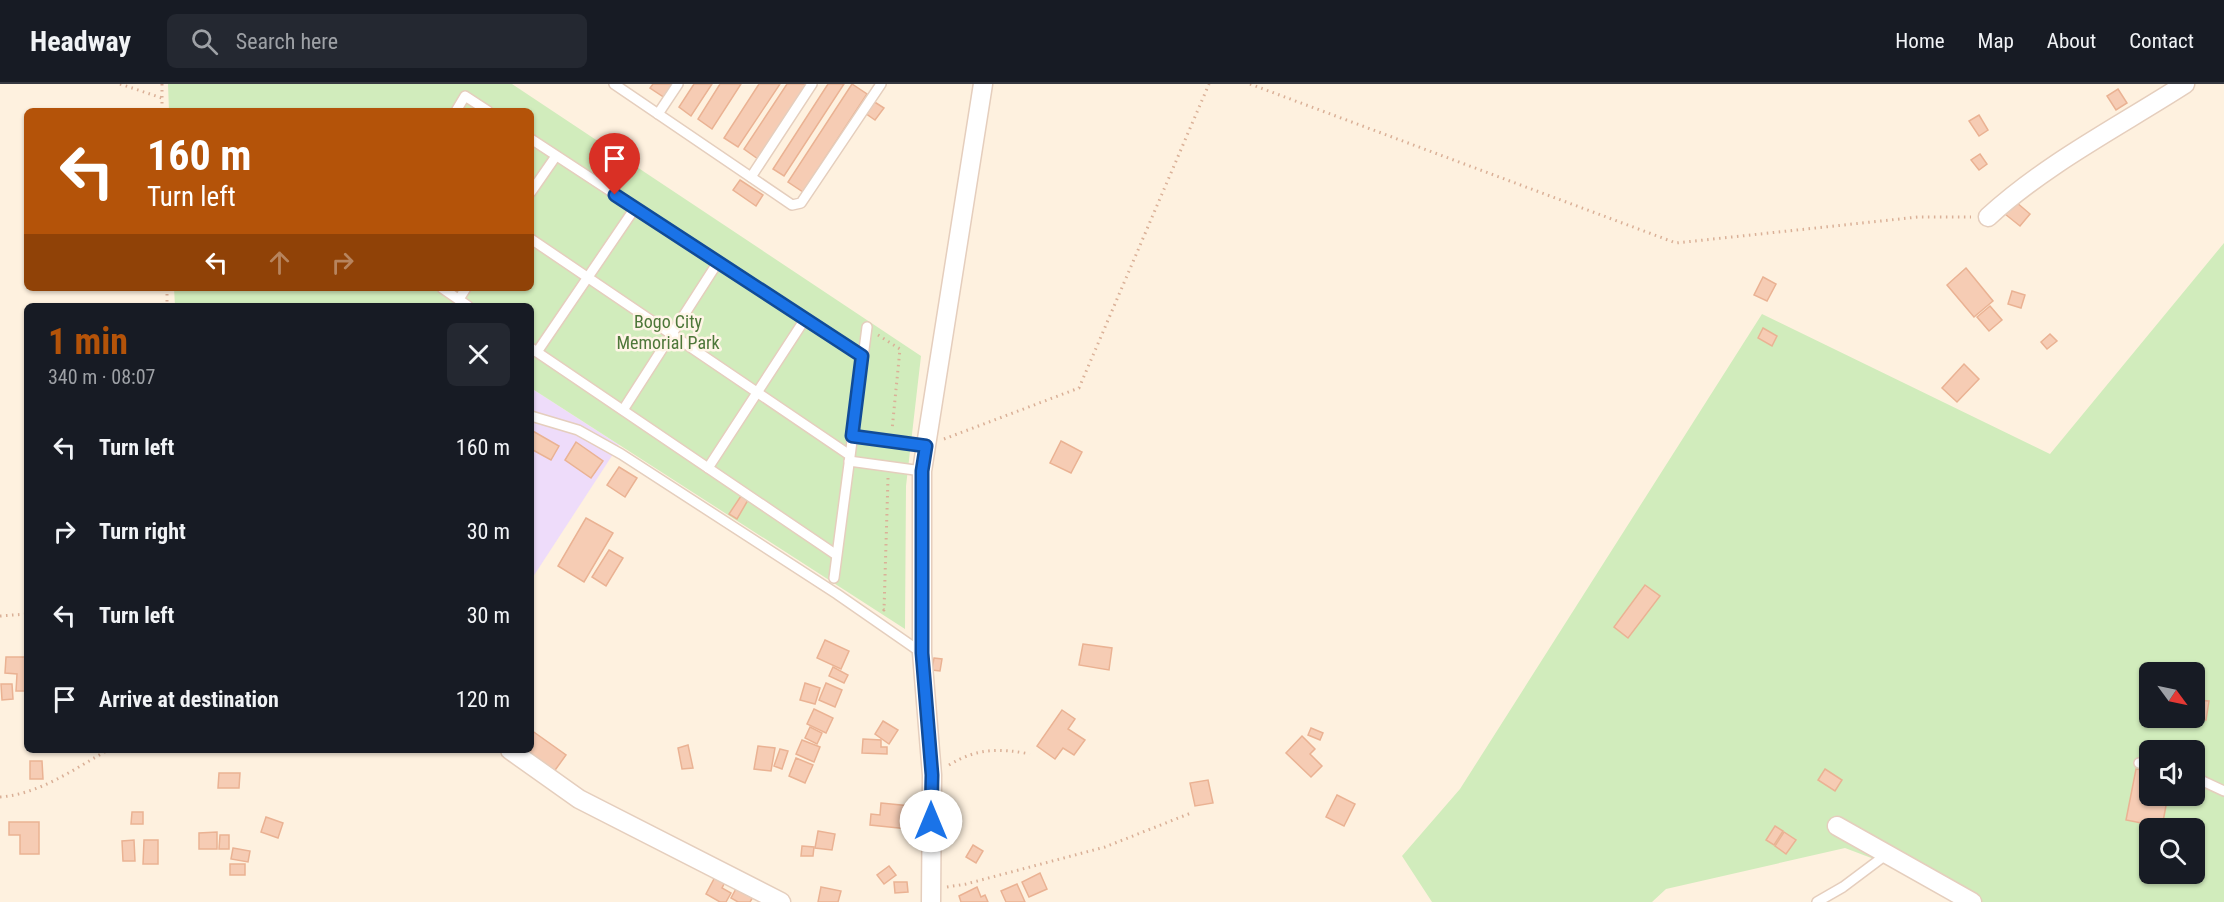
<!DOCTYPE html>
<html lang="en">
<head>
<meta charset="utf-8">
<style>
	:root { --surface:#171b24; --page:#242831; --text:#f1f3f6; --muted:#9ea1a6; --line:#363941; --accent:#b45309 }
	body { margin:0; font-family:"Roboto Condensed",sans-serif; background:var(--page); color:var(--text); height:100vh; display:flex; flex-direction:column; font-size:22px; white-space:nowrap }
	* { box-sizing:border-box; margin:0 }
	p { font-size:20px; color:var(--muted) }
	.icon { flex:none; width:33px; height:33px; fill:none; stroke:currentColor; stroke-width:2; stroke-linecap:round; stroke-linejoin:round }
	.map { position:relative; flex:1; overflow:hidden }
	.drawer { position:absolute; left:24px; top:219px; width:510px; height:450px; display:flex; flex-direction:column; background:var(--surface); border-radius:9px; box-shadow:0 2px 4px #0004 }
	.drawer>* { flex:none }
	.guide { position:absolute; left:24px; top:24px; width:510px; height:183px; border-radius:9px; box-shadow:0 2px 4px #0004; background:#b45309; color:#fff; overflow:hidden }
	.needle { width:39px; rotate:123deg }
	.tools { position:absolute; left:2139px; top:578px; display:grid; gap:12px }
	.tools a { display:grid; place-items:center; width:66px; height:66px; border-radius:9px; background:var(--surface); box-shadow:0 2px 4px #0004; font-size:30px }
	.pin { position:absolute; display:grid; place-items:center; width:51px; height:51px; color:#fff; margin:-62px -26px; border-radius:50% 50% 50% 0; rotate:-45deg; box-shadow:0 0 6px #0007 }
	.pin .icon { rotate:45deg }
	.me { position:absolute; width:66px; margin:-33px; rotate:0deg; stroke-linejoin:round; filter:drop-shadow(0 0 4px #0008) }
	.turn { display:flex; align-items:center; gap:21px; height:126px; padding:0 24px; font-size:27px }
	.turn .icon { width:78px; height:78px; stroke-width:2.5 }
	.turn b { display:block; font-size:42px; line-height:51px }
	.lanes { display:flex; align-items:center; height:57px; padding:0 24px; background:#0003; justify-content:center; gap:30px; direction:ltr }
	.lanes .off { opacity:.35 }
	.round { display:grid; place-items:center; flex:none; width:63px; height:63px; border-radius:9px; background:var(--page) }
	.summary { display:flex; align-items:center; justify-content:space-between; height:102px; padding:0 24px }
	h1 { font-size:36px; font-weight:700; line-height:45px; color:var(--accent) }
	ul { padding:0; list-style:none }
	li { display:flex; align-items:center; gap:18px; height:84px; padding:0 24px }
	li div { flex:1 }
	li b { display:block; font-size:22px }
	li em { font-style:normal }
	header { display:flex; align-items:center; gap:36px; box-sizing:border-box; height:84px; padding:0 30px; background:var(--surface); border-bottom:2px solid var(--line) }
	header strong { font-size:28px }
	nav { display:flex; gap:33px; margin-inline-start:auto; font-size:21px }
	.search { width:420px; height:54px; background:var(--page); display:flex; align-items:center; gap:15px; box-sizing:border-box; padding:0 21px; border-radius:9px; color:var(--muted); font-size:22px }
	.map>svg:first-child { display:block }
</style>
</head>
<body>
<header>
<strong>Headway</strong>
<div class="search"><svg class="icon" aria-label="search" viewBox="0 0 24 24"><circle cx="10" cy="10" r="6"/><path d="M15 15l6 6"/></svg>Search here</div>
<nav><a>Home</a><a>Map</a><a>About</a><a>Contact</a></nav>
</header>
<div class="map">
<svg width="2224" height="818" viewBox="0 0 2224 818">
	<rect width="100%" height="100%" fill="#fef1df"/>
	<polygon fill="#eedcfa" points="531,304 619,361 531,496"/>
	<g fill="#d1ecbc" fill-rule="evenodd">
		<polygon points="168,0 512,0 921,272 906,402 905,545 531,304 531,222 175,222 174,204 531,204 531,27 169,27"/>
		<path d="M2224 159V818H1977L1953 805 1845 764 1666 805 1652 818H1432L1402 772 1460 705 1762 230 2050 370ZM2150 588H2194V633H2150ZM2150 666H2194V711H2150ZM2150 744H2194V789H2150Z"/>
	</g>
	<g fill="#f6ccb4" stroke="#eab293" stroke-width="1.5">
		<polygon points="653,0 674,0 665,14 650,4"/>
		<polygon points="694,0 712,0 691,32 679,23"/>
		<polygon points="720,0 741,0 712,45 698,35"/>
		<polygon points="759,0 780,0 738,63 724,54"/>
		<polygon points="787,0 807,0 758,75 744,65"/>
		<polygon points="828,0 844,0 784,92 773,85"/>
		<polygon points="852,0 867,10 803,108 788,98"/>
		<polygon points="2118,5 2127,19 2116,26 2107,12"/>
		<polygon points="873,17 884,24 875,36 865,29"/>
		<polygon points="1979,31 1988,46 1979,52 1969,37"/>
		<polygon points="1980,70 1987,80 1979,86 1971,76"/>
		<polygon points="740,96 763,111 756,122 733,106"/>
		<polygon points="2016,118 2030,130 2020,142 2005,130"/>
		<polygon points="1966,184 1993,217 1974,233 1947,201"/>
		<polygon points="1763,193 1776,200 1767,217 1754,211"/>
		<polygon points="2012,207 2025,211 2021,224 2008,220"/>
		<polygon points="1990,222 2002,236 1989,247 1977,233"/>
		<polygon points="1763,244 1777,252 1772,262 1758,254"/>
		<polygon points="2050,250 2057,257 2047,265 2041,258"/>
		<polygon points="1964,280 1979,295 1957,318 1942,304"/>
		<polygon points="531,346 559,362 551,376 531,365"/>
		<polygon points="1061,357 1082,368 1071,389 1050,379"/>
		<polygon points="576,358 603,377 591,394 565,376"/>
		<polygon points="619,383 637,394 625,413 607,401"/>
		<polygon points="741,412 748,416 737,435 729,430"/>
		<polygon points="586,434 613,449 584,498 558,482"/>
		<polygon points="609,466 623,474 606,502 592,493"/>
		<polygon points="1645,501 1660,512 1628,554 1614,543"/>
		<polygon points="825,556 849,567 841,585 817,574"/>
		<polygon points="1083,560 1112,564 1109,586 1079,581"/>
		<polygon points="6,573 27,573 27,607 16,607 17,590 5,589"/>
		<polygon points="934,574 942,575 940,587 932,586"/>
		<polygon points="833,583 848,591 844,599 829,592"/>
		<polygon points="805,599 820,604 815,620 800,616"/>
		<polygon points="826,599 842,606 835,623 819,616"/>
		<polygon points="1,600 12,600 13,615 2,616"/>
		<polygon points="2194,616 2209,617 2206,636 2183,634 2194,633"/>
		<polygon points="814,625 833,634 826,649 807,640"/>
		<polygon points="1062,626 1075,635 1068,645 1085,656 1074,671 1063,664 1055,675 1037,662"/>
		<polygon points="883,637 898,646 889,660 875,650"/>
		<polygon points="810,643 822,649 817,660 805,654"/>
		<polygon points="1311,644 1323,649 1320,656 1308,651"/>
		<polygon points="531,646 566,671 553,689 520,666 531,666"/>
		<polygon points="1302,652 1315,665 1310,670 1322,682 1311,693 1286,669"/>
		<polygon points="863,655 881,656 881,663 887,663 887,670 862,669"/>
		<polygon points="802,656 820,663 814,678 796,670"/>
		<polygon points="688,661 693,684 682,685 678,664"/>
		<polygon points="758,662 775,664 771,687 754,685"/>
		<polygon points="780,665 788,667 782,685 774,682"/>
		<polygon points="796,674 813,681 805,699 789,692"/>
		<polygon points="30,677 42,677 43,695 30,695"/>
		<polygon points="1825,685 1842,696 1835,707 1818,696"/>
		<polygon points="2136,685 2150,687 2150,711 2168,711 2162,743 2126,736"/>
		<polygon points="219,689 240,689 239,704 218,704"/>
		<polygon points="1208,696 1213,719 1195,722 1190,699"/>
		<polygon points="1337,711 1355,720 1344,742 1326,733"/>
		<polygon points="881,719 911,722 908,745 870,741 871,730 880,731"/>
		<polygon points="132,728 143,728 143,740 131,740"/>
		<polygon points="266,733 283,739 278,754 261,748"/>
		<polygon points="9,738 39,738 39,770 20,770 20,751 9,751"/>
		<polygon points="1775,742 1783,747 1774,761 1766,756"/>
		<polygon points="818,747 835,750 832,766 815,764"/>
		<polygon points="217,748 217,765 199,765 199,749"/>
		<polygon points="1784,748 1796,756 1786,770 1775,762"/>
		<polygon points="220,751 229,751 229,765 219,765"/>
		<polygon points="134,756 135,777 123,777 122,757"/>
		<polygon points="144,756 158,756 158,780 143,780"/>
		<polygon points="973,761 983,767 976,779 966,773"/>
		<polygon points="802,762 814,763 813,772 801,772"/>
		<polygon points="233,764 250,767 248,778 231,775"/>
		<rect x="230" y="780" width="15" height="11"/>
		<polygon points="889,782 896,791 884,800 877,791"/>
		<polygon points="1040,789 1047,805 1029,813 1022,798"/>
		<polygon points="715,793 725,798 722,804 731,809 726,818 720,818 706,810"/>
		<polygon points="894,798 907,798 908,808 895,809"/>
		<polygon points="1017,800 1025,818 1006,818 1001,807"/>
		<polygon points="737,803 753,813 750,818 738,818 731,814"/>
		<polygon points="821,803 841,807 838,818 818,818"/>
		<polygon points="977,803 981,813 985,811 988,818 961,818 959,812"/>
	</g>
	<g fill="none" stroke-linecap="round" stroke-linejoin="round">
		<g stroke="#e5cebd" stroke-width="12">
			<g id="lane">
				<polyline points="614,0 792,121 801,119 881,0"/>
				<polyline points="456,27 465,12 488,27"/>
				<polyline points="658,30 678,0"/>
				<polyline points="531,55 862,272"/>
				<polyline points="751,93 812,0"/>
				<polyline points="531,108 556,72"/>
				<polyline points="531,155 848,370"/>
				<polyline points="442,204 468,222"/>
				<polyline points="459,215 466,204"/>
				<polyline points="531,264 835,470"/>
				<polyline points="537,268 635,124"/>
				<polyline points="623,326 718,178"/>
				<polyline points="531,332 578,346 621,370 837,510 922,569"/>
				<polyline points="852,352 926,362"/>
				<polyline points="849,377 922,387"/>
				<polyline points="708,384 805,235"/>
				<polyline points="834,494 867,243"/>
				<polyline points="2139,679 2150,681"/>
				<polyline points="2194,693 2224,707"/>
				<polyline points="1817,818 1843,803 1887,770"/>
			</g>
		</g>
		<g stroke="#e5cebd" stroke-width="21">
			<g id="street">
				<path d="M1988 133C2047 79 2118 43 2185 0"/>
				<polyline points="510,666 579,715 781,818"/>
				<polyline points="1837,742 1972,818"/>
				<polyline points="931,818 932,691 922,569 922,387 983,0"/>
			</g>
		</g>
		<g stroke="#dab097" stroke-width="3" stroke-dasharray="1.5 4.5" stroke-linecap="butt">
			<polyline points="120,0 162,14"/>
			<polyline points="162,0 162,27"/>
			<polyline points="1250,0 1676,159 1918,133 1971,133"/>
			<polyline points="167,204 167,222"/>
			<polyline points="878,251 900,265 892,346"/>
			<polyline points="944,355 1079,304 1209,0"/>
			<polyline points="883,525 884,526 888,394"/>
			<polyline points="0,532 27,530"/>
			<path d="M949 681C977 664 999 664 1030 670"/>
			<path d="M0 713C40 710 74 685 108 666"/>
			<polyline points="947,803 966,800 1105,763 1191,729"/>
		</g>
		<use href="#lane" stroke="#fff" stroke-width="9"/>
		<use href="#street" stroke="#fff" stroke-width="18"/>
	</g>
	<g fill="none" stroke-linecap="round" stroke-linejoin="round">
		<g stroke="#114b97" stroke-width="15">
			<polyline id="route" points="615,111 862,272 852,352 926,362 922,387 922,569 932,691 931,737"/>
		</g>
		<use href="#route" stroke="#1a73e8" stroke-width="10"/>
	</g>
	<g text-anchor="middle" stroke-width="5" stroke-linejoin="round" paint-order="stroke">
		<g font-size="18" fill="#4d7739" stroke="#fff5e7">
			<text x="668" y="244">Bogo City<tspan x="668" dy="21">Memorial Park</tspan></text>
		</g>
	</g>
</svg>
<div class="tools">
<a><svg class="needle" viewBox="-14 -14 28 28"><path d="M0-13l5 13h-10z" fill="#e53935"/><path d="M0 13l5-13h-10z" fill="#9ea1a6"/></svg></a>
<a><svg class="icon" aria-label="sound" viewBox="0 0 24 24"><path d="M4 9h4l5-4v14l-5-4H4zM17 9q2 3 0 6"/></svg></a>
<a><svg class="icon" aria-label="search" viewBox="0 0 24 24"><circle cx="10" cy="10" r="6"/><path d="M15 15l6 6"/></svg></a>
</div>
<div class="pin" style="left:615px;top:111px;background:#d93025"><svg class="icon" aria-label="arrive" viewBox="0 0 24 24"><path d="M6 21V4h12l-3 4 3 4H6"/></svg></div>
<svg class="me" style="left:931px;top:737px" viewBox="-20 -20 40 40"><circle r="19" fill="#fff"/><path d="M0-13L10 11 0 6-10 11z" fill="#1a73e8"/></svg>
<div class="guide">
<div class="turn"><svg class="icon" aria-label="left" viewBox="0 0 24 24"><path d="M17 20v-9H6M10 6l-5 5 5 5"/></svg><div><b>160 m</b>Turn left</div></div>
<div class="lanes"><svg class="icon" aria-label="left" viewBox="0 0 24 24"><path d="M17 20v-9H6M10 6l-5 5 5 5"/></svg><svg class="icon off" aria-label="ahead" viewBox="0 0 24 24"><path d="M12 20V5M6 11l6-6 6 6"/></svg><svg class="icon off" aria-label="right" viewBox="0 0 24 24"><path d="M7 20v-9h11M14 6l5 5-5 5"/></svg></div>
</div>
<section class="drawer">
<div class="summary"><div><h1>1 min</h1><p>340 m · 08:07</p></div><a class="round"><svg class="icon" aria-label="close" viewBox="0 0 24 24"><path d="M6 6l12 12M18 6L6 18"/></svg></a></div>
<ul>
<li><svg class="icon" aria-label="left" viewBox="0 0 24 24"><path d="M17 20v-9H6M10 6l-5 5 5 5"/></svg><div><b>Turn left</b></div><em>160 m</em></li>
<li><svg class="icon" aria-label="right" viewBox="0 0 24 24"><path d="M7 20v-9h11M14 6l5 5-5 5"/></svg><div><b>Turn right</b></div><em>30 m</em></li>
<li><svg class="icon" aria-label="left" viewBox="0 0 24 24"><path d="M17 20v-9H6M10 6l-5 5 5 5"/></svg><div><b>Turn left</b></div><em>30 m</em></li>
<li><svg class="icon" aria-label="arrive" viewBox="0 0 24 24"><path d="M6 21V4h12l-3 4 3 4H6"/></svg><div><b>Arrive at destination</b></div><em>120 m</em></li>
</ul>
</section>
</div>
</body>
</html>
